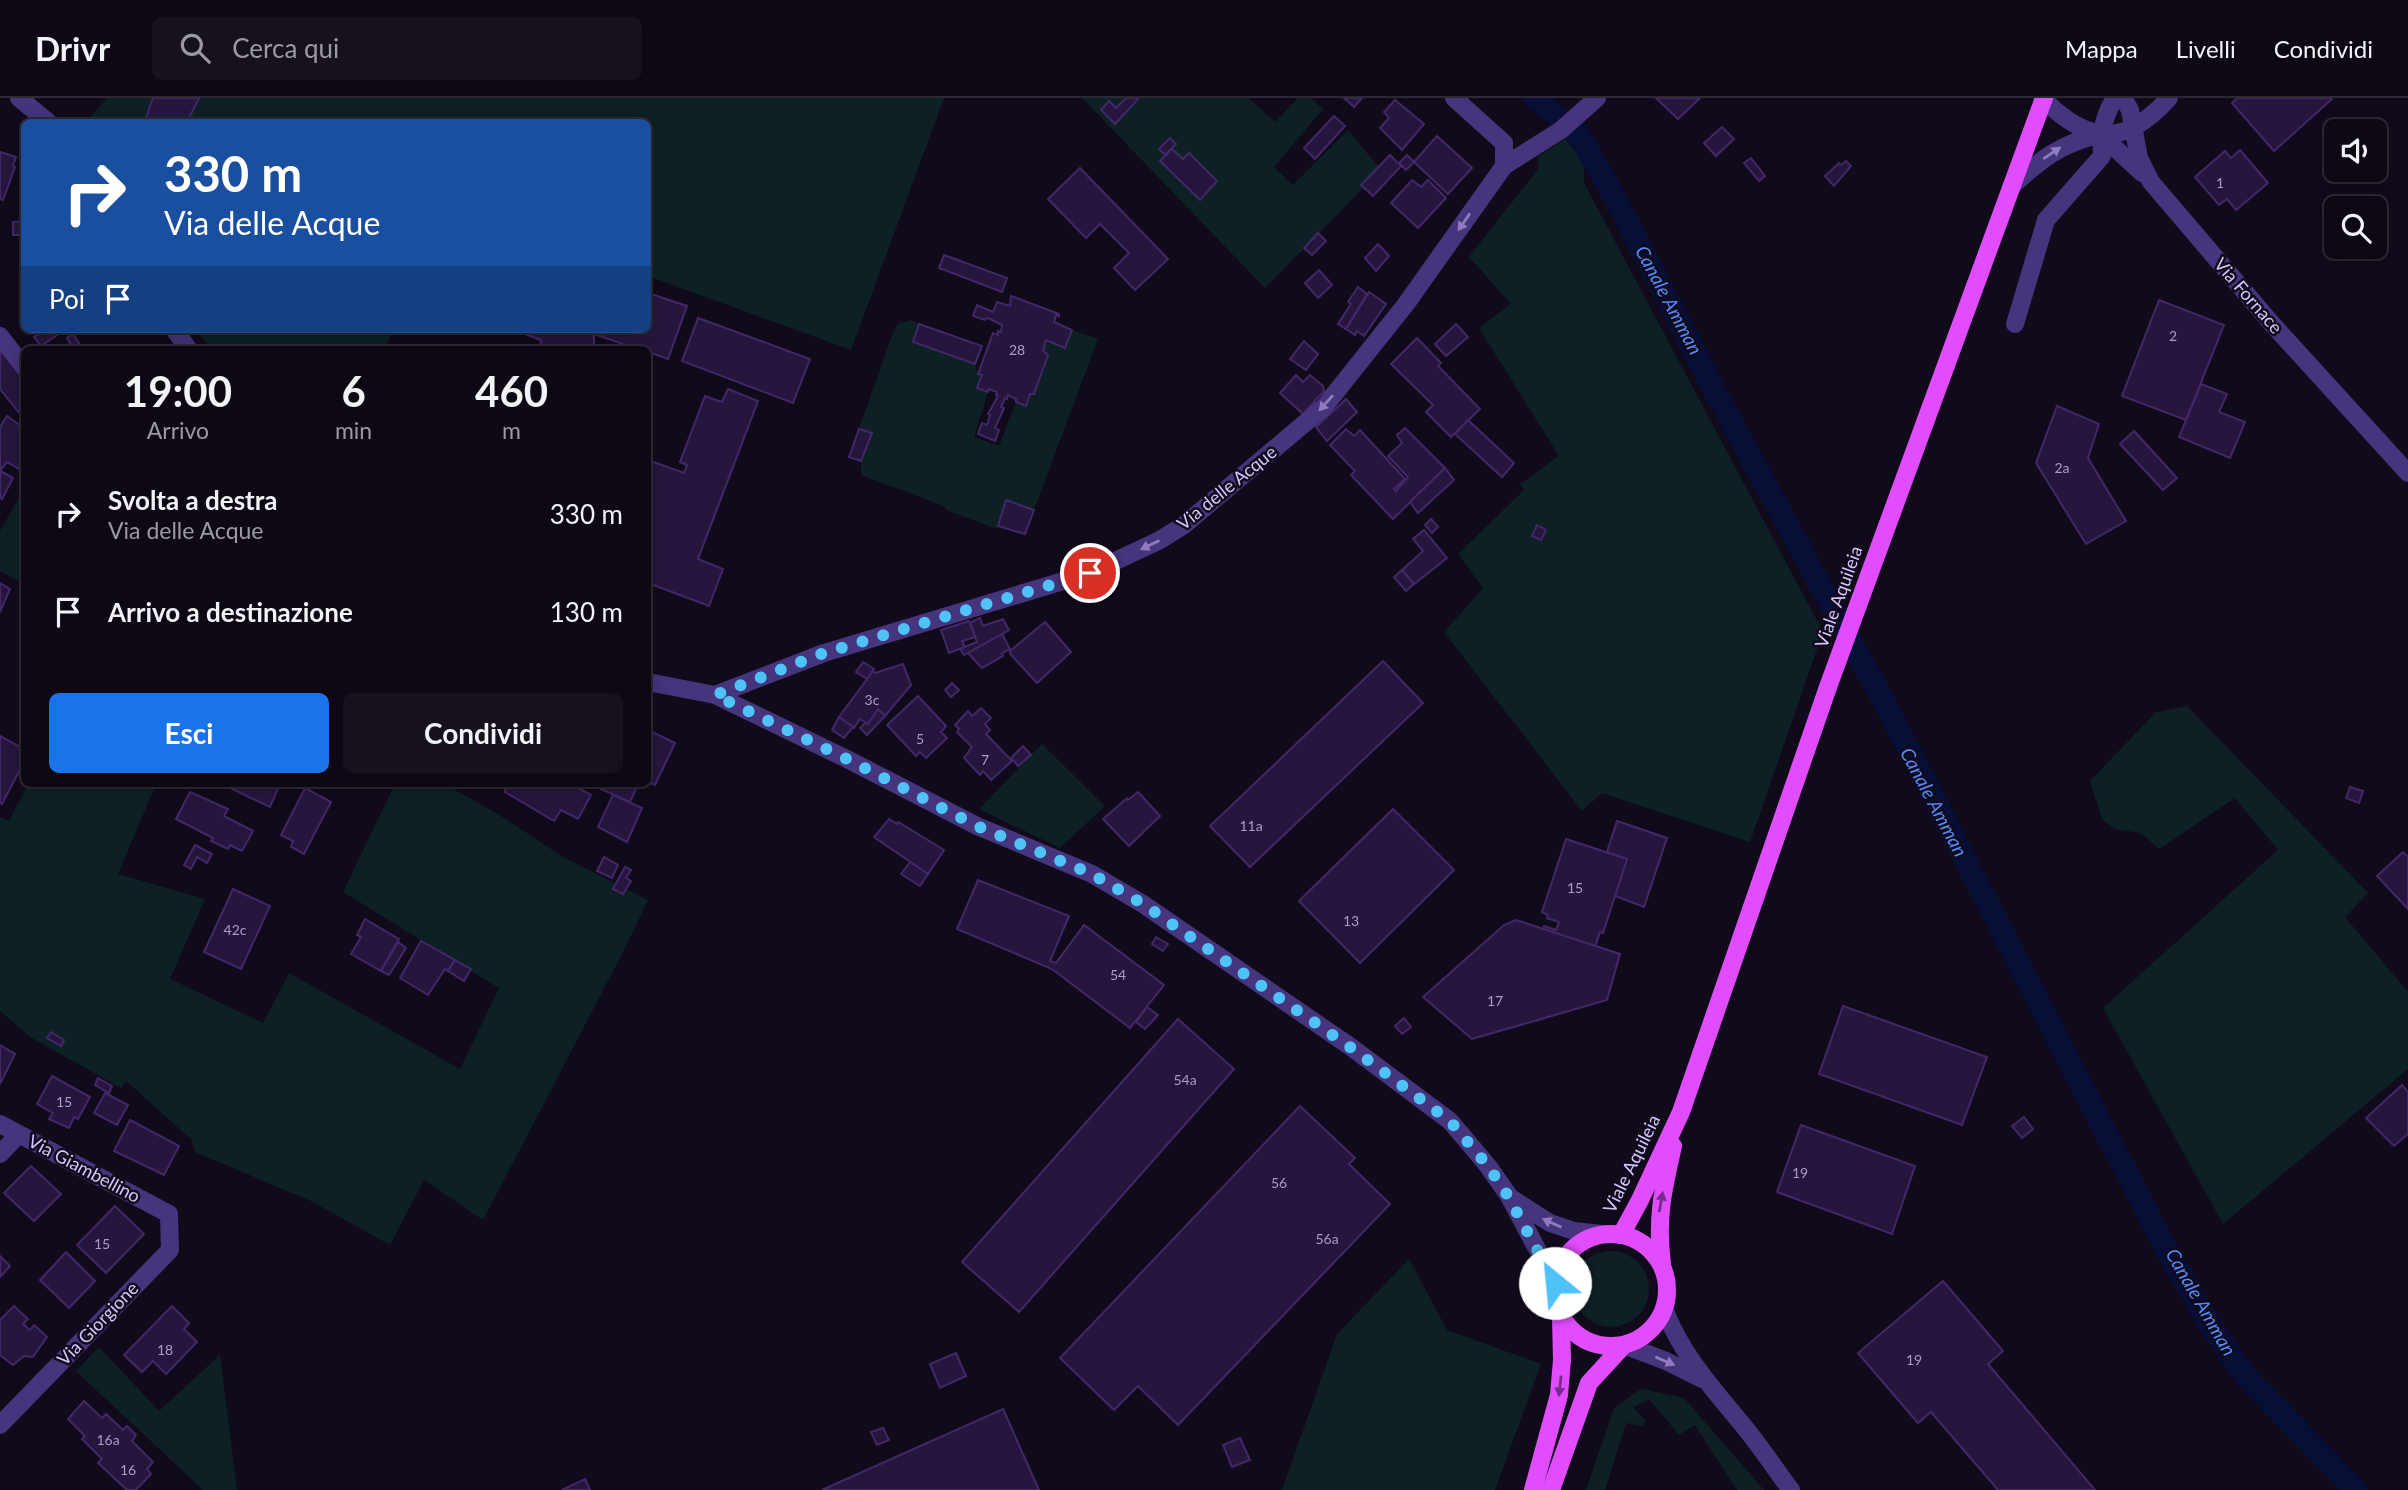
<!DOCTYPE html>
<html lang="it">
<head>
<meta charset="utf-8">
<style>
	:root { --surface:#0d0814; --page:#16111d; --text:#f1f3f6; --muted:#9a9aa0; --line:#2d2934; --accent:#1a73e8 }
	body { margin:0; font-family:Lato,sans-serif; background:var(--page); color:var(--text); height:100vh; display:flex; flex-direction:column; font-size:26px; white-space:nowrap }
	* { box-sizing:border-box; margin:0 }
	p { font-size:23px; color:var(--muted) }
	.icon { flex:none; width:38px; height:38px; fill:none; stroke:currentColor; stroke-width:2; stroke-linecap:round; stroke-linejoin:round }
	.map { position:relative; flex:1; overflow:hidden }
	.details { position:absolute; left:21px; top:248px; width:630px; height:441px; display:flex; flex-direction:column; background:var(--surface); border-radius:10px; box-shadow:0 4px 18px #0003,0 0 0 2px var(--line) }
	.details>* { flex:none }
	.top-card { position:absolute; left:21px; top:21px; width:630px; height:214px; border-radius:10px; box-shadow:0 4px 18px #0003,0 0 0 2px var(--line); background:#1a4fa0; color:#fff; overflow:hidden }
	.fabs { position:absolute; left:2324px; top:21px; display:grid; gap:14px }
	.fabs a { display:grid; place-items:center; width:63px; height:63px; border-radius:10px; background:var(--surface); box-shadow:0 4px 18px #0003,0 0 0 2px var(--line); font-size:35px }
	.pin { position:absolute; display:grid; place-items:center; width:60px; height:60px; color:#fff; margin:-30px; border:4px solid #fff; border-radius:50%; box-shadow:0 2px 7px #0007 }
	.me { position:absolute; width:77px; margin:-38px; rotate:332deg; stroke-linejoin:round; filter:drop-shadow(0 0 5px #0008) }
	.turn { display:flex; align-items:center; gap:24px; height:147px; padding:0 28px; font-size:32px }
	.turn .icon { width:91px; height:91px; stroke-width:2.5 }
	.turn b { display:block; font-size:49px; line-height:60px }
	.then { display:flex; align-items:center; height:66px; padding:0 28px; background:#0003; gap:14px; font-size:26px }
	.eta { display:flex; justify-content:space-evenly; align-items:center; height:119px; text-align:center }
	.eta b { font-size:42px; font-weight:700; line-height:49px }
	.primary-button { display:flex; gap:14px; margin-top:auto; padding:14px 28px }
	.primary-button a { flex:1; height:80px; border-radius:10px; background:var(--accent); color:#fff; font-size:28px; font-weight:700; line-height:80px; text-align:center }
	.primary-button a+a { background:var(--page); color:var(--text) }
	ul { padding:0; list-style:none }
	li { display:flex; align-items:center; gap:21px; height:98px; padding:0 28px }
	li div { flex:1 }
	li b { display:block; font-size:26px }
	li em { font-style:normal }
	header { display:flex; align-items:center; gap:42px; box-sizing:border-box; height:98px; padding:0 35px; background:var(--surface); border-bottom:2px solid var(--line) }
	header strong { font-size:33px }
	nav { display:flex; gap:38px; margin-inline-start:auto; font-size:24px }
	.search { width:490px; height:63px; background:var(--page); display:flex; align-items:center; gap:18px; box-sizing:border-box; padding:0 24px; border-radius:10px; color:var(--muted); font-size:26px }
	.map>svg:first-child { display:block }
</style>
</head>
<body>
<header>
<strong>Drivr</strong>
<div class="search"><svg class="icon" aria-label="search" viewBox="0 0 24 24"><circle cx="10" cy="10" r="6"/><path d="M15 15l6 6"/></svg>Cerca qui</div>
<nav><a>Mappa</a><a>Livelli</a><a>Condividi</a></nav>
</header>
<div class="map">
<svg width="2408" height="1392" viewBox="0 0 2408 1392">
	<rect width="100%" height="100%" fill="#110a1b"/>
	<g fill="#0d2125">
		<polygon points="107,0 944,0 851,252 648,178 648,24 86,24"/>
		<polygon points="1082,0 1249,0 1275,24 1298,0 1310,0 1323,11 1274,69 1293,87 1348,32 1381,72 1265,190"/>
		<polygon points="1565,41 1584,65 1584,85 1823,534 1750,744 1602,695 1582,713 1444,534 1483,490 1458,456 1524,392 1520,386 1559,358 1479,230 1511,206 1473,163 1468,160 1539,70 1537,59"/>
		<polygon points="911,222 919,226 913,244 975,266 978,276 982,277 977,290 988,294 974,339 999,348 1016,304 1026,308 1030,296 1034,296 1048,257 1043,253 1046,242 1065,249 1072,232 1098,241 1034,412 1007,403 997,431 946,412 944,408 861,377 861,363 872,335 859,331 893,235 898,226"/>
		<polygon points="195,231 393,231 385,252 211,252"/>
		<polygon points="24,390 24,486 0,473 0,433"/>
		<polygon points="2187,608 2368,795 2345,819 2408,894 2408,971 2223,1126 2103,910 2278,752 2235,700 2159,751 2141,735 2115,731 2102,721 2090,683 2156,614"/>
		<polygon points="1042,646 1105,708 1060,750 979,711"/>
		<polygon points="28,686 156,686 118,776 205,801 170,881 263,925 289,875 460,971 499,890 343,794 395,686 445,686 498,716 563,759 648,802 623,854 483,1122 424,1082 390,1147 313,1104 195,1054 192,1042 126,983 121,990 30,939 0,913 0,719 9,723"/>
		<circle cx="1611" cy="1191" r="38"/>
		<polygon points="1409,1161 1447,1232 1541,1266 1495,1392 1282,1392 1337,1236"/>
		<polygon points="99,1249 159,1313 220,1257 237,1392 203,1392 76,1273"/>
		<polygon points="1641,1291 1684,1300 1764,1392 1737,1392 1695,1327 1679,1337 1649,1301 1633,1309 1645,1322 1643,1328 1626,1325 1605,1392 1586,1392 1614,1310"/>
	</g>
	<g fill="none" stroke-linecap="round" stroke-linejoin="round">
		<polyline stroke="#070f37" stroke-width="23" points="1535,0 1578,36 1606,83 1718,299 1883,602 2168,1155 2214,1233 2247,1280 2356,1392"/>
	</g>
	<g fill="#26163d" stroke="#422869" stroke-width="2">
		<polygon points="153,0 199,0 187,24 158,24 146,20"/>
		<polygon points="1126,0 1139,0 1115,26 1101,12 1109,3 1116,10"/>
		<polygon points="1344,0 1362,0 1354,9"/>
		<polygon points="1656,0 1700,0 1678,21"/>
		<polygon points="2237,0 2331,0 2332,1 2274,53 2232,5"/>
		<polygon points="1395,2 1424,26 1402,52 1380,30 1389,20 1384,14"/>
		<polygon points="1334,18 1345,28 1315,61 1304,50"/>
		<polygon points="1722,29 1734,41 1716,58 1704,45"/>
		<polygon points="1437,38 1472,70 1448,96 1414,64"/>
		<polygon points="1170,40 1176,46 1165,57 1159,51"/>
		<polygon points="1172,51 1183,61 1189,55 1217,83 1200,102 1160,63"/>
		<polygon points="2240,52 2268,85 2236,112 2227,101 2219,107 2195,79 2225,53 2231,60"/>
		<polygon points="0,54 16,59 13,68 15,69 3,102 0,101"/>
		<polygon points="1390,57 1401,68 1373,98 1361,87"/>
		<polygon points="1407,57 1414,64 1406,72 1399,65"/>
		<polygon points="1751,60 1765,78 1759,83 1744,65"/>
		<polygon points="1846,63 1851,68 1834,88 1825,78 1839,65 1841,67"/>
		<polygon points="1080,70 1168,161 1135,192 1114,170 1129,155 1100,126 1086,140 1048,101"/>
		<polygon points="1412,82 1421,89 1428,82 1446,100 1418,130 1391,105"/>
		<polygon points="24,123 24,137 13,137 13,124"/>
		<polygon points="1318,135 1326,143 1312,157 1304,150"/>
		<polygon points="1378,146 1389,158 1376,173 1365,160"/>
		<polygon points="944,157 1007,180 1002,194 939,170"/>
		<polygon points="1319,172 1332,187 1318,200 1305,185"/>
		<polygon points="1358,189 1367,196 1346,231 1338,226 1351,206 1348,204"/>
		<polygon points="1369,194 1386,206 1364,238 1357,233 1355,237 1346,231"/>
		<polygon points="648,195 687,208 668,261 648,254 648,252 640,252 594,236 594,252 540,252 541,242 519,234 520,231 648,231"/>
		<polygon points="1011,198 1059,216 1059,218 1056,217 1054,224 1072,232 1065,250 1046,242 1043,253 1048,257 1034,296 1030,296 1026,308 1016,304 1016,301 1008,297 1007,301 1005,300 1001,309 1004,310 995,330 999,332 995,343 978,336 982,325 987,327 990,317 988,316 998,298 996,297 997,294 989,291 988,294 977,290 982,277 978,276 993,235 998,237 998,233 1001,234 1002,227 990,221 986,220 985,222 973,218 977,207 993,214 997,204 1010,208"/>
		<polygon points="2159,202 2224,227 2186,322 2122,298"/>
		<polygon points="698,220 810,261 793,305 682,263"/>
		<polygon points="919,226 982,248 975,266 913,244"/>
		<polygon points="1456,226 1468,239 1446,258 1435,246"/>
		<polygon points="47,231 66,231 41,248 34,239"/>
		<polygon points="73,236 80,247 74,251 67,240"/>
		<polygon points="1417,240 1441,265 1438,268 1480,311 1451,339 1426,314 1433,307 1391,266"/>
		<polygon points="1304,243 1318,256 1306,272 1290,261"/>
		<polygon points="0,252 24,281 24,321 0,291"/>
		<polygon points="1296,277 1303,284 1310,277 1323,288 1324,293 1303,316 1280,295"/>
		<polygon points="2201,286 2227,296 2219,314 2245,324 2230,360 2179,339"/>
		<polygon points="728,291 758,303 698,461 723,471 709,508 648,485 648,362 684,375 687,367 680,364 705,298 722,304"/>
		<polygon points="1346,301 1357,314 1327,343 1316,329"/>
		<polygon points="2057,308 2099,326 2088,360 2126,423 2086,446 2036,365"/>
		<polygon points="7,318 24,330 24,361 19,371 7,364 0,373 13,380 2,401 0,399 0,329"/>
		<polygon points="1468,322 1514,365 1502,379 1455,336"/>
		<polygon points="1405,330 1445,370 1393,421 1351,377 1355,373 1330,347 1346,331 1354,338 1360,332 1405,381 1394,391 1396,393 1408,379 1388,358 1402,345 1397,337"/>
		<polygon points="859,331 872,335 861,363 849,359"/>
		<polygon points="2134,333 2177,380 2163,392 2120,346"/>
		<polygon points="1445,370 1454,382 1418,415 1410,404"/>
		<polygon points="1006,402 1034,412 1025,436 998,428"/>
		<polygon points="1431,421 1438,429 1432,435 1425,427"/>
		<polygon points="1537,427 1546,432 1541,442 1532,438"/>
		<polygon points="1424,432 1447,460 1414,486 1402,472 1423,453 1413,441"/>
		<polygon points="1402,472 1414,486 1406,493 1394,479"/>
		<polygon points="0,485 10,491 0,514"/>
		<polygon points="980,520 983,528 1003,521 1009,532 964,557 960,551 977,544 970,525"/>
		<polygon points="969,523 975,539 962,543 965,549 949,555 941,532"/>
		<polygon points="1045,524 1071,554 1037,585 1011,557 1010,553"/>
		<polygon points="1002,536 1010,551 1002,555 1003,558 982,570 968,555"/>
		<polygon points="1383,563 1423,605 1250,769 1210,728"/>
		<polygon points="863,564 874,571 867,581 856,574"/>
		<polygon points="903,566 911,587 885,618 878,611 868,626 860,621 854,630 839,619 873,573 875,575"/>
		<polygon points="952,585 959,592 951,599 945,592"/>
		<polygon points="918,598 946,628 941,634 947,640 926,660 920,654 916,658 887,627"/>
		<polygon points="981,610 991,620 985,626 990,632 986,636 1012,663 991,682 983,673 980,677 964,660 972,649 957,634 959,631 955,627 968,613 972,618"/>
		<polygon points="878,611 885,618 867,637 860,630 865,625 868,626"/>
		<polygon points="839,619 853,629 844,640 832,632"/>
		<polygon points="648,632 675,645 655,687 648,684"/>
		<polygon points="0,638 24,651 24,664 2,706 0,705"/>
		<polygon points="1023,648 1031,657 1018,668 1011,660"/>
		<polygon points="222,686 280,686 270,709"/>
		<polygon points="506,686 571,686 591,697 578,721 561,712 554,723 505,694"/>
		<polygon points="603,686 627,686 636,691 630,704 601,691"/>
		<polygon points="2350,689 2363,693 2359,705 2346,700"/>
		<polygon points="305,690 331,704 304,756 291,749 293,743 281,737"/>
		<polygon points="190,694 228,711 224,718 253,733 242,753 230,747 228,751 211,743 213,740 176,721"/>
		<polygon points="1138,694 1160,718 1129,748 1103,721 1127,700 1128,702"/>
		<polygon points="613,697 642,710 627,744 598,729"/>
		<polygon points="1393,711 1454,772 1360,865 1299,803"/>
		<polygon points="889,721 897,726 898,724 944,752 928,776 874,739"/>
		<polygon points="1617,723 1667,740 1644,809 1615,798 1627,761 1607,754"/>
		<polygon points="1566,741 1627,761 1603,835 1600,834 1595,849 1543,831 1544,828 1556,832 1559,824 1547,820 1548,817 1542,814"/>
		<polygon points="195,747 212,756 207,765 197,759 191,771 184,767"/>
		<polygon points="2403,754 2408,759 2408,811 2377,778"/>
		<polygon points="604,759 618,767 612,780 597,773"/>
		<polygon points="910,764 928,776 920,788 901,776"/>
		<polygon points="625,769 631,772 626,780 631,783 623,796 613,791"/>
		<polygon points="978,782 1069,818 1050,863 1056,865 1084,827 1164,887 1130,930 1052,871 957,831"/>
		<polygon points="233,791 270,808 241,871 204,854"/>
		<polygon points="365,821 399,841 381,873 351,856 361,839 357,837"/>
		<polygon points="1516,822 1620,856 1607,902 1472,941 1423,899 1504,827"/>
		<polygon points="1156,839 1168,846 1163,853 1152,846"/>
		<polygon points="421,843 455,862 448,873 445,871 428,897 400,880"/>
		<polygon points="398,844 406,850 389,877 381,873"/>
		<polygon points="455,862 471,871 464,883 448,873"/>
		<polygon points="1843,908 1987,959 1962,1027 1819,976"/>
		<polygon points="1147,909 1158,917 1145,931 1136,924"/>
		<polygon points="1404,920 1411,929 1402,936 1395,928"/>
		<polygon points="1178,921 1234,971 1019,1214 962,1164"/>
		<polygon points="51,934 64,942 61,948 47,940"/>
		<polygon points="0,947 15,956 0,986"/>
		<polygon points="52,978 90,999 78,1021 74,1019 69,1030 49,1021 53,1015 37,1006"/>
		<polygon points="98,980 112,988 109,995 95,987"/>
		<polygon points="2402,987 2408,994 2408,1036 2394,1048 2366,1020"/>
		<polygon points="105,995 128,1007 117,1027 94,1015"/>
		<polygon points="1300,1008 1355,1060 1349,1066 1390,1106 1178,1327 1138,1288 1114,1312 1060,1260"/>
		<polygon points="2024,1019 2033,1031 2022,1040 2012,1028"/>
		<polygon points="130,1022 179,1048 164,1077 114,1053"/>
		<polygon points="1801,1027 1915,1068 1892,1136 1777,1094"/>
		<polygon points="31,1068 61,1096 34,1123 4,1095"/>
		<polygon points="115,1108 144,1136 106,1175 77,1147"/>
		<polygon points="66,1154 95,1183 69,1210 40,1182"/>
		<polygon points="0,1158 10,1168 0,1179"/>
		<polygon points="1943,1183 2003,1253 1988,1266 2095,1392 1998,1392 1931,1314 1918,1325 1858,1255"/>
		<polygon points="14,1208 28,1221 23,1226 30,1232 34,1227 47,1239 33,1259 24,1258 13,1267 0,1257 0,1222"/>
		<polygon points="172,1208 189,1225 184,1231 197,1244 166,1276 153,1263 142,1274 124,1257"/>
		<polygon points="956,1255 966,1278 940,1290 930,1266"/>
		<polygon points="84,1303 102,1320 106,1316 123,1332 127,1328 136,1337 132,1343 153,1364 147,1371 151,1376 136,1392 127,1392 98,1365 102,1361 82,1341 85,1338 68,1321"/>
		<polygon points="1003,1311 1039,1392 822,1392"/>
		<polygon points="883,1330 889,1342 877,1347 871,1334"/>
		<polygon points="1240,1340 1250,1362 1232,1369 1223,1347"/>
		<polygon points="585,1381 590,1392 562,1392"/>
	</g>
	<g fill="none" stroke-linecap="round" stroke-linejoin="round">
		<g stroke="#46347c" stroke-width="18">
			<polyline points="19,0 48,24"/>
			<polyline points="1454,0 1504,45"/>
			<polyline points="2123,0 2130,12 2139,60 2151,84 2273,227 2408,375"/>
			<path d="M2043 1C2089 47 2125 49 2169 0"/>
			<polyline points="2101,37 2142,75"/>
			<polyline points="1504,68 1561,32 1597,0"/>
			<path d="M2011 89C2039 63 2059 46 2098 37"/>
			<path d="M2015 226 2046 122 2102 58C2101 36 2103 18 2115 0"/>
			<polyline points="174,231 189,252"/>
			<polyline points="0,238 24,269"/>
			<polyline points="648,584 715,597 847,661 977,728 1092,776 1143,806 1351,949 1450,1023 1488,1068 1509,1098 1555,1185"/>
			<polyline points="715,597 824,555 1090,475 1160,442 1184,427 1324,309 1406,206 1504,68 1504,45"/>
			<polyline points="0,1026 169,1116 170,1152 0,1327"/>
			<polyline points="0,1056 18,1037"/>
			<polyline points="1511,1100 1550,1125 1574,1133 1602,1136"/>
			<path d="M1664 1210C1681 1257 1715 1293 1746 1331 1762 1351 1776 1372 1791 1392"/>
			<polyline points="1624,1247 1666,1263 1702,1281"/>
		</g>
		<g stroke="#e14cff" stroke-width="18">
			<circle cx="1611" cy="1192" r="56"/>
			<polyline points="1621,1137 1640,1102 1681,1014 1828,589 2044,0"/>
			<path d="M1662 1166C1656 1120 1663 1092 1673 1048"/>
			<polyline points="1533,1392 1559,1297 1562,1262 1561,1220"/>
			<polyline points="1551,1392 1589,1285 1624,1247"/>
		</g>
	</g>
	<defs><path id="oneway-solid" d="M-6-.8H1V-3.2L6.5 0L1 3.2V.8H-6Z" transform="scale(1.75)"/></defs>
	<g fill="#8f7cbe">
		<use href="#oneway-solid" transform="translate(2052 55) rotate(-34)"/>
		<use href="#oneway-solid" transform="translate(1464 124) rotate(125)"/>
		<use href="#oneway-solid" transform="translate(1326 305) rotate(132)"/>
		<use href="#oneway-solid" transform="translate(1150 447) rotate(154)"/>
		<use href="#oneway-solid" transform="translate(1552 1125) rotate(-156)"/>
		<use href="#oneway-solid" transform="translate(1665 1263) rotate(23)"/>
	</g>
	<g fill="#792b8d">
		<use href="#oneway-solid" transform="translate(1661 1104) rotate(-80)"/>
		<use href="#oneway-solid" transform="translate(1560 1288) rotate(96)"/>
	</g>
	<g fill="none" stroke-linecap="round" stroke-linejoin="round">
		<polyline stroke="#4fc3f7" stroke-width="12" stroke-dasharray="0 21.6" points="1090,475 824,555 715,597 847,661 977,728 1092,776 1143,806 1350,949 1450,1023 1488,1068 1508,1098 1555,1185"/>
	</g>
	<g text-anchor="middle" stroke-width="5" stroke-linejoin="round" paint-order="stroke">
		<g font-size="14" fill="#ac99ce">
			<text x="2220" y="90">1</text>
			<text x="2173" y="243">2</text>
			<text x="1017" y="257">28</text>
			<text x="2062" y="375">2a</text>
			<text x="872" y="607">3c</text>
			<text x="920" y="646">5</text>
			<text x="985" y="667">7</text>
			<text x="1251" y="733">11a</text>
			<text x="1575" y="795">15</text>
			<text x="1351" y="828">13</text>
			<text x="235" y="837">42c</text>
			<text x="1118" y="882">54</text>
			<text x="1495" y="908">17</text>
			<text x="1185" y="987">54a</text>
			<text x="64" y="1009">15</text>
			<text x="1800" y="1080">19</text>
			<text x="1279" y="1090">56</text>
			<text x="1327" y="1146">56a</text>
			<text x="102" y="1151">15</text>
			<text x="165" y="1257">18</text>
			<text x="1914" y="1267">19</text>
			<text x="108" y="1347">16a</text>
			<text x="128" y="1377">16</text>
		</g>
		<g font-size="18" fill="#d8c5ff" stroke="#110a1b">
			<text transform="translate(2248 198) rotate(49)" y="6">Via Fornace</text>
			<text transform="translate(1227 390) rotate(-39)" y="6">Via delle Acque</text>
			<text transform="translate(1839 499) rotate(-70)" y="6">Viale Aquileia</text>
			<text transform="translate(1632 1066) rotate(-64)" y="6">Viale Aquileia</text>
			<text transform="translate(84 1071) rotate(28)" y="6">Via Giambellino</text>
			<text transform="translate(98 1226) rotate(-46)" y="6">Via Giorgione</text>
		</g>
		<g font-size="19" font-style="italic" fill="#538cff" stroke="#110a1b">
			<text transform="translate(1669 202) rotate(62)" y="7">Canale Amman</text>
			<text transform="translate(1934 704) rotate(62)" y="7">Canale Amman</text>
			<text transform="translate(2201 1204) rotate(60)" y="7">Canale Amman</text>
		</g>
	</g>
</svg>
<div class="fabs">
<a><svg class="icon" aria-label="sound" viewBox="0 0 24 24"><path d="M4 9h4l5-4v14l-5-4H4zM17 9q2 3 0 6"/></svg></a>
<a><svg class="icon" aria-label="search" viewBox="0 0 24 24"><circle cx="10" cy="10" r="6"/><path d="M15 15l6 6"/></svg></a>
</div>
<div class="pin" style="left:1090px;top:475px;background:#d93025"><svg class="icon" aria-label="arrive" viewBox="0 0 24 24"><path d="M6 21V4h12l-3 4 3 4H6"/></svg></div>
<svg class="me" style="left:1555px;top:1185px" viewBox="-20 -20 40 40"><circle r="19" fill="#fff"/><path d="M0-13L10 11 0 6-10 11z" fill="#4fc3f7"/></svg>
<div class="top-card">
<div class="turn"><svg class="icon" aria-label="right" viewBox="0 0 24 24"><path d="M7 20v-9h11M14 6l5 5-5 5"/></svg><div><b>330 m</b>Via delle Acque</div></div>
<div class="then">Poi<svg class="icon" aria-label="arrive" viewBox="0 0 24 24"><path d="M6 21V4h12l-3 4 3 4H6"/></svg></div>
</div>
<section class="details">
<div class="eta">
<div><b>19:00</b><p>Arrivo</p></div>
<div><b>6</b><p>min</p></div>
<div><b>460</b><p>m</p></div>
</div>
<ul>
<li><svg class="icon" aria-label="right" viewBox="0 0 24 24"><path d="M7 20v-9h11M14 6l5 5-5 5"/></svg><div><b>Svolta a destra</b><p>Via delle Acque</p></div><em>330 m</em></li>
<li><svg class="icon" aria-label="arrive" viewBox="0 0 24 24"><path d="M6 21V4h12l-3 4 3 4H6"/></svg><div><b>Arrivo a destinazione</b></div><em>130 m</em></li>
</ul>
<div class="primary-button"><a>Esci</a><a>Condividi</a></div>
</section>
</div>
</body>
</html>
